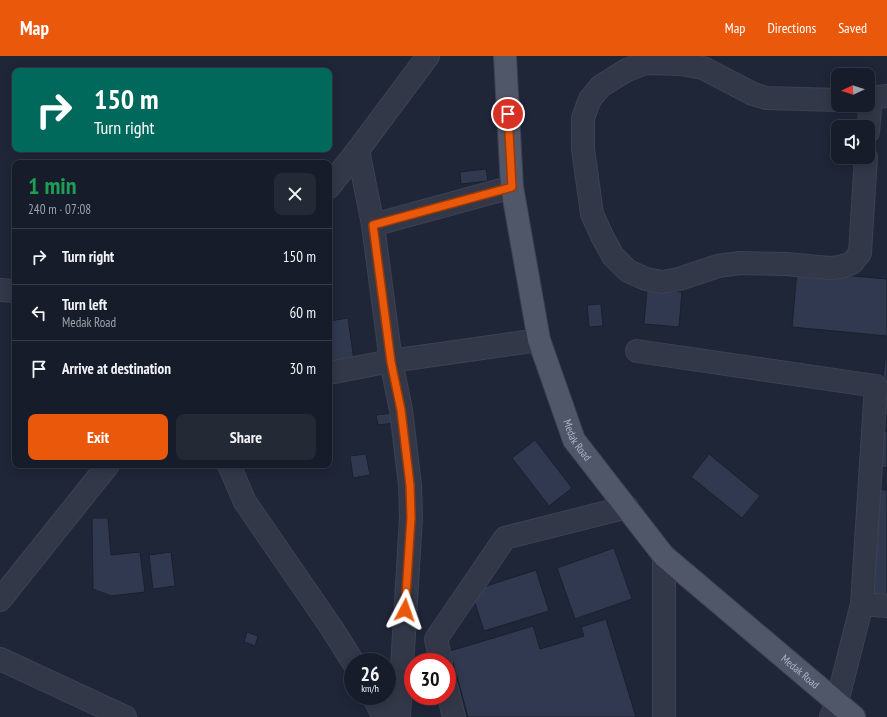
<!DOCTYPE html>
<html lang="en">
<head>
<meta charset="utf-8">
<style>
	:root { --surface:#171c2a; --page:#242936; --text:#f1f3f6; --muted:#9ea1a8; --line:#363a47; --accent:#ea580c }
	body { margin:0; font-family:"PT Sans Narrow",sans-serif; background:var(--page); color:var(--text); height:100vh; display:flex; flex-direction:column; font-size:15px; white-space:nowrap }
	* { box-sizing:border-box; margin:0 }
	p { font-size:13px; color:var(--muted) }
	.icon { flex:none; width:22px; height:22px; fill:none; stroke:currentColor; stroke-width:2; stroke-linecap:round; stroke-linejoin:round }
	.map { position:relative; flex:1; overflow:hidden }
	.details { position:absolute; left:12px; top:104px; width:320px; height:308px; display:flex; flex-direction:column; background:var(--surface); border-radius:8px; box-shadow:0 2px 10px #0003,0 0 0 1px var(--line) }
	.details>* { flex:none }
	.hud { position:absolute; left:12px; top:12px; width:320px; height:84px; border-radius:8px; box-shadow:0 2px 10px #0003,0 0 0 1px var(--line); background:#00695c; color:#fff; overflow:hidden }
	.needle { width:26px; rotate:266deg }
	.fabs { position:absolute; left:831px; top:12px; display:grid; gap:8px }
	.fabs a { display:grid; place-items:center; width:44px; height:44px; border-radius:8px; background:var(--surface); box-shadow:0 2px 10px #0003,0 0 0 1px var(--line); font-size:20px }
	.speed { position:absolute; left:344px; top:597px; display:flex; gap:8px; font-size:20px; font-weight:700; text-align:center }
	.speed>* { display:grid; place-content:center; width:52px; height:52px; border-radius:50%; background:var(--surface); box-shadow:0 2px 10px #0003,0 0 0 1px var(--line); line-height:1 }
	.speed small { font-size:10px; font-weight:400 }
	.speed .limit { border:6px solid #d22; background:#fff; color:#111 }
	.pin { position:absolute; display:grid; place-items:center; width:34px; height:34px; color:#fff; margin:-17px; border:2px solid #fff; border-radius:50%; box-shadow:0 1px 4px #0007 }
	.me { position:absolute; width:44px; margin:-22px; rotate:4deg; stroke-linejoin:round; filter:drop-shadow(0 0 3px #0008) }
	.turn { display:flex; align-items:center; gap:14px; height:84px; padding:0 16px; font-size:18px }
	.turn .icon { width:52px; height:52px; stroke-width:2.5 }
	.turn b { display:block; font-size:28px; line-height:34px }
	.round { display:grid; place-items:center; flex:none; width:42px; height:42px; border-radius:8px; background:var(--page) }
	.headline { display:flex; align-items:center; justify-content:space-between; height:68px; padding:0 16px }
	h1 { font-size:24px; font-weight:700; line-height:30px; color:#1e9e55 }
	.cta { display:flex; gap:8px; margin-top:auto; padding:8px 16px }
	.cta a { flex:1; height:46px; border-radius:8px; background:var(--accent); color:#fff; font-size:16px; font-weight:700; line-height:46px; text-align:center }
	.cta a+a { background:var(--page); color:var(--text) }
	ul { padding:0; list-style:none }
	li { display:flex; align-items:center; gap:12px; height:56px; padding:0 16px; border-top:1px solid var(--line) }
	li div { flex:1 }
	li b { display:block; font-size:15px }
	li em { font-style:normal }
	header { display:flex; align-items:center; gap:24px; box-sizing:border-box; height:56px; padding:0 20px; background:var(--accent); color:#fff }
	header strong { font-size:19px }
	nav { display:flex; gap:22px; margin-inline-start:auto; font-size:14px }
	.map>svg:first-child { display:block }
</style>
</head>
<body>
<header>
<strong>Map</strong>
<nav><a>Map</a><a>Directions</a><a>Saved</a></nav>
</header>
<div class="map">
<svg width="887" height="661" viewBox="0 0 887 661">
	<rect width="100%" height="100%" fill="#1f2638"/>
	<g fill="#30394f" stroke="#1a202f">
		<polygon points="486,113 488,125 461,128 460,116"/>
		<polygon points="797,215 887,223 887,280 792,271"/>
		<polygon points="647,233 682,236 679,271 644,268"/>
		<polygon points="601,248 603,270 589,271 587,249"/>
		<polygon points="348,262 354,305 329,308 329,265"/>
		<polygon points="885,303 887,303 887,359 879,358"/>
		<polygon points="394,357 396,367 378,369 376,359"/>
		<polygon points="882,375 887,375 887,412 881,411"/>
		<polygon points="535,384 572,432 549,450 512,402"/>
		<polygon points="366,398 370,419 353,422 350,400"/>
		<polygon points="709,398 760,440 742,462 691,421"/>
		<polygon points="874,433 887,434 887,540 866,538"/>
		<polygon points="92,462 108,462 111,499 140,496 145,536 111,540 93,533"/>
		<polygon points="614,492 632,543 575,563 557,512"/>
		<polygon points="171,496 175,530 153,533 149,499"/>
		<polygon points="536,514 549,555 484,575 471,535"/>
		<polygon points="606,563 636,661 468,661 450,595 533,570 540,593 584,580 581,571"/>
		<polygon points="247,576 258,580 255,590 244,586"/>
	</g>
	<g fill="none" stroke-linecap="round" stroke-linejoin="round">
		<g stroke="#3c4252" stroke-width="24">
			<g id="minor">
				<polyline points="838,44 766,42 753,38 703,12 681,8 645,7 627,14 601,30 590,43 583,62 583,93 592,158 602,180 613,200 628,215 646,223 662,226 679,223 718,210 740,207 786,208 830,212 840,211 852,207 860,197 866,101"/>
				<polyline points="868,76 871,44 878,41 887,40"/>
				<polyline points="358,94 373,169 391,305 539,284"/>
				<polyline points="329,131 358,94 428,0"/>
				<polyline points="373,169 512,131"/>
				<polyline points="0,234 15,235"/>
				<polyline points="637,295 876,330 862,548"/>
				<polyline points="329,317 391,305 401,354 410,429 411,462 399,661"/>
				<polyline points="229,409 245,446 331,571 353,606"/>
				<polyline points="0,544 108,409"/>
				<polyline points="0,603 125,661"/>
				<polyline points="441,606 436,583 505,482 627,451"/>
				<polyline points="447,633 454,661"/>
				<polyline points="373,640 384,661"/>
				<polyline points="664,661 664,500"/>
				<polyline points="831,661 837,646 862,548 887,550"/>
			</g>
		</g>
		<g stroke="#3c4252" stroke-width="24">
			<g id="major">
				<path id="s1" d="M505 0 512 131 539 284 574 384 664 500 854 661"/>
			</g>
		</g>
		<use href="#minor" stroke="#323848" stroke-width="22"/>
		<use href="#major" stroke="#505769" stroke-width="22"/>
	</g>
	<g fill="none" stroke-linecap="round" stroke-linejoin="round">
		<g stroke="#983908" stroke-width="10">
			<polyline id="route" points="405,554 411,462 410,429 401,354 391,306 373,169 512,131 508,58"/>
		</g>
		<use href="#route" stroke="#ea580c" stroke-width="7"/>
	</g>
	<g text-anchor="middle" stroke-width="4" stroke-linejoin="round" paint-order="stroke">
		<g font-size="11" fill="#acb2c5" stroke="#181e2d">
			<text dy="4" stroke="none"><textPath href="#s1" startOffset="394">Medak Road</textPath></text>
			<text dy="4" stroke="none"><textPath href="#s1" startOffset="718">Medak Road</textPath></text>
		</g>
	</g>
</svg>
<div class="fabs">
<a><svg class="needle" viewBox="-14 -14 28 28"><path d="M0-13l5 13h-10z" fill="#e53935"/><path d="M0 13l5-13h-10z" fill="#9ea1a8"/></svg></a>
<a><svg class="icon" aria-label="sound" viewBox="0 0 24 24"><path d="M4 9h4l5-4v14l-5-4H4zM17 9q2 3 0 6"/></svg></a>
</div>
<div class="speed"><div>26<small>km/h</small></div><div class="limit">30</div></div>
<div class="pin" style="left:508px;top:58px;background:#d93025"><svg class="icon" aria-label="arrive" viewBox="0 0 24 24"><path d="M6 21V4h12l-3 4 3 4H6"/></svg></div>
<svg class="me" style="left:405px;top:554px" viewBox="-20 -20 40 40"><path d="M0-17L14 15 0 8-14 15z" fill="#ea580c" stroke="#fff" stroke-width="4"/></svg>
<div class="hud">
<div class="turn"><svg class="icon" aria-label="right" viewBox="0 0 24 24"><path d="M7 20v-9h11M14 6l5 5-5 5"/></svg><div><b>150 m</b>Turn right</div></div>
</div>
<section class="details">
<div class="headline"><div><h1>1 min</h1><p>240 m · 07:08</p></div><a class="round"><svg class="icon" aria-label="close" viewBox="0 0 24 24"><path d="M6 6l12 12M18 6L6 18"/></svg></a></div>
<ul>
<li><svg class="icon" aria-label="right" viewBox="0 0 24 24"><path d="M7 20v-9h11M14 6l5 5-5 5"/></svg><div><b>Turn right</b></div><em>150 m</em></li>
<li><svg class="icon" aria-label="left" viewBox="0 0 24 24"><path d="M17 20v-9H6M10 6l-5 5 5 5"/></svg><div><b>Turn left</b><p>Medak Road</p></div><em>60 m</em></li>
<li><svg class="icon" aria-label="arrive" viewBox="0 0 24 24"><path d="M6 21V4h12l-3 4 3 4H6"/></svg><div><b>Arrive at destination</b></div><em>30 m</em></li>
</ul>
<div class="cta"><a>Exit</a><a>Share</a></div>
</section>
</div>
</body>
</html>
